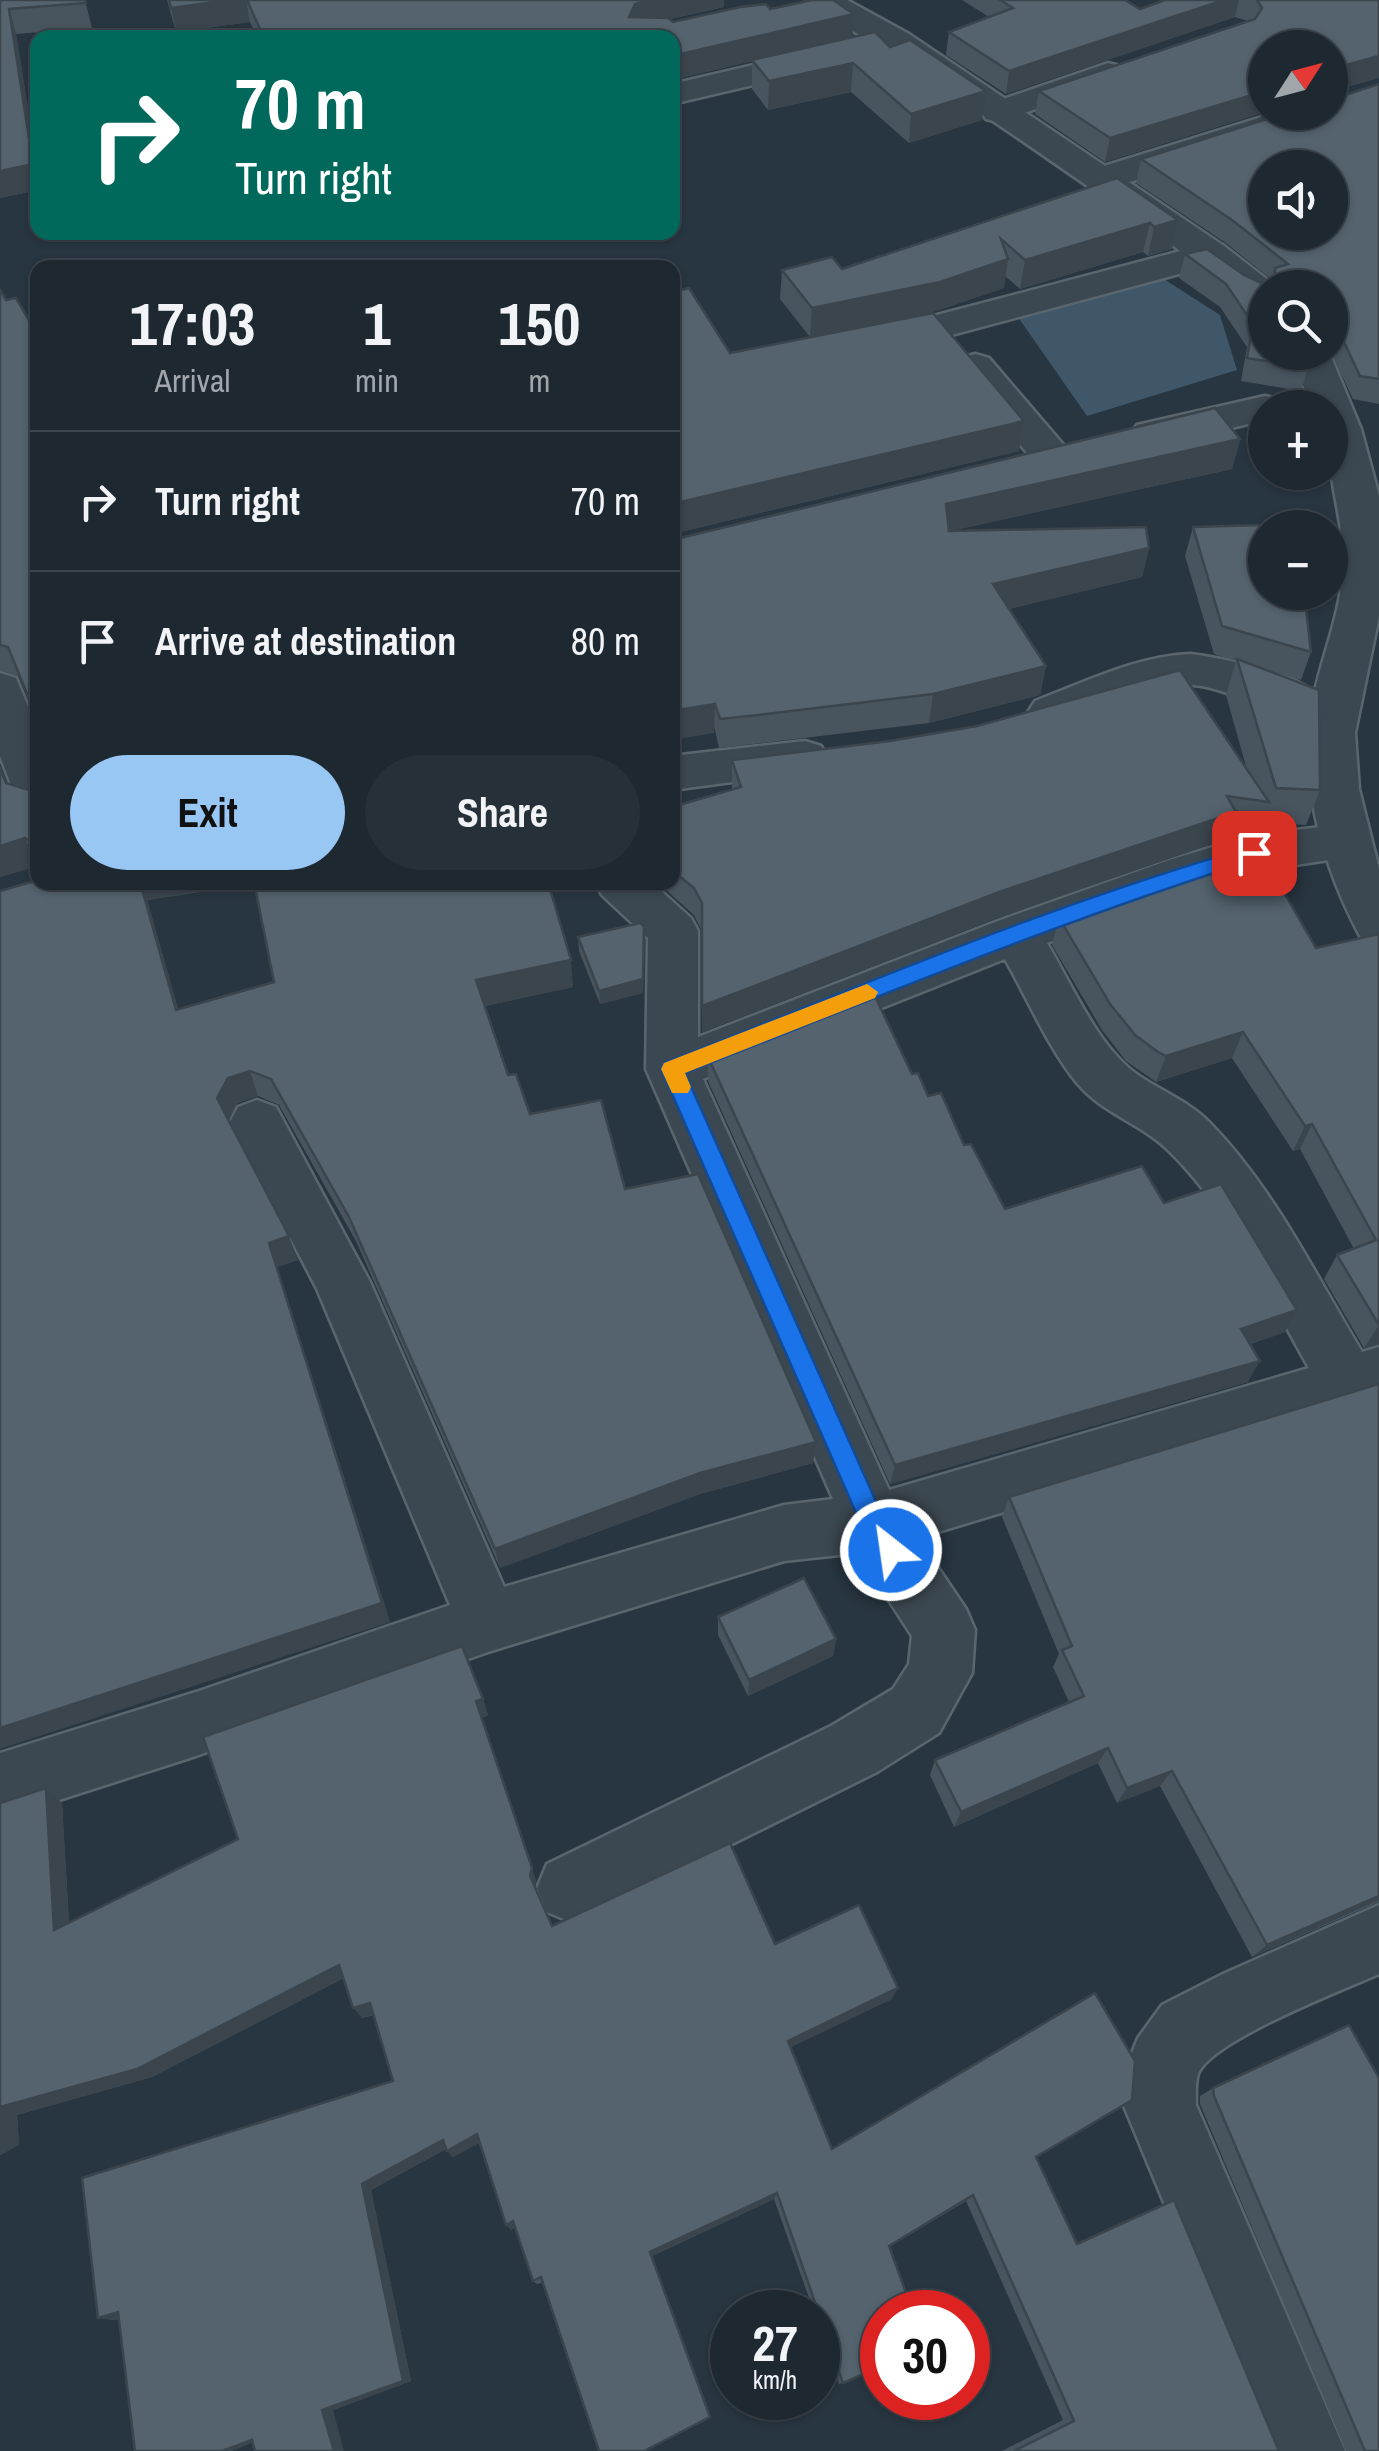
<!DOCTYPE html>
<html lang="en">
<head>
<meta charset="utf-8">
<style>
	:root { --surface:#1e2831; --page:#263039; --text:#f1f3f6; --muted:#a1a6ab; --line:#3c444d; --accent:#97c7f2 }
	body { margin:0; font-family:"Archivo Narrow",sans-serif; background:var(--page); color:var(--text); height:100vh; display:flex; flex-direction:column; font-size:38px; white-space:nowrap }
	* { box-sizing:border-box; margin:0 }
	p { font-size:32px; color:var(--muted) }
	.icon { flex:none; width:55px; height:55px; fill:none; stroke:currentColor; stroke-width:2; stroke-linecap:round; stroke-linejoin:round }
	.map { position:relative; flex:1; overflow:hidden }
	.drawer { position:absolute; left:30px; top:260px; width:650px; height:630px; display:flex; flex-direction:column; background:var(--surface); border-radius:20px; box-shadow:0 2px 8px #0004,0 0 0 2px var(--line) }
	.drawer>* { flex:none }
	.banner { position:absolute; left:30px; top:30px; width:650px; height:210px; border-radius:20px; box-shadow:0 2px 8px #0004,0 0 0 2px var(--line); background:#00695c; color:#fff; overflow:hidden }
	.needle { width:65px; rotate:54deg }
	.tools { position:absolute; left:1248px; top:30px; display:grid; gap:20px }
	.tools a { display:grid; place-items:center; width:100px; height:100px; border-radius:50%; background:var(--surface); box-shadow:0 2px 8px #0004,0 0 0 2px var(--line); font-size:50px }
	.speed { position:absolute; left:710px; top:2290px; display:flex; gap:20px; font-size:50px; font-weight:700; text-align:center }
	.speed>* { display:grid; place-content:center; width:130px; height:130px; border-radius:50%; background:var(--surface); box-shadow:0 2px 8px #0004,0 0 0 2px var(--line); line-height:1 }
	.speed small { font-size:25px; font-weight:400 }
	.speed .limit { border:15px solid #d22; background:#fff; color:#111 }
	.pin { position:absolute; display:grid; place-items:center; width:85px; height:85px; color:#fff; margin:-42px; border-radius:20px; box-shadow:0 5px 15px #0006 }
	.me { position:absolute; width:110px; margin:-55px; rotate:330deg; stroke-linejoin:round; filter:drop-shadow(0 0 8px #0008) }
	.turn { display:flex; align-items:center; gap:35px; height:210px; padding:0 40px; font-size:45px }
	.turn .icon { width:130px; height:130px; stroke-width:2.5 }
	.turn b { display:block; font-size:70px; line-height:85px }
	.eta { display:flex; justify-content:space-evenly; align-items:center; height:170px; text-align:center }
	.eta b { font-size:60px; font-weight:700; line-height:70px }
	.primary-button { display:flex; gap:20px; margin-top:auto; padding:20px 40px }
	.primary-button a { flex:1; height:115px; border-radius:60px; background:var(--accent); color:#111; font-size:40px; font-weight:700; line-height:115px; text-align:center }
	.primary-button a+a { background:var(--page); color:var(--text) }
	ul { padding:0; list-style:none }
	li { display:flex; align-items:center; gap:30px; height:140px; padding:0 40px; border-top:2px solid var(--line) }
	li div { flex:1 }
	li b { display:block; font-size:38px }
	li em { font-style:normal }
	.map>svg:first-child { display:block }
</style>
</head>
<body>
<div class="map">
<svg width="1379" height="2451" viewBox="0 0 1379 2451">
	<rect width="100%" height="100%" fill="#283641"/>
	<polygon fill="#3f5769" points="1156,274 1220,315 1237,370 1087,416 1013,310"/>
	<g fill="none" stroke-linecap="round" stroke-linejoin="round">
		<g stroke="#5a666e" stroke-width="5">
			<g id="minor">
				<polygon points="826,48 838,51 843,58 838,65 672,104 672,84"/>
				<polygon points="1108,63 1120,66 1125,73 1120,80 998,122 986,119 981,112 986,105"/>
				<polygon points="1330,107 1333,112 1328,119 1114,187 1101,190 1088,187 1083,179 1088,171 1278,112 1330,112"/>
				<polygon points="1211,243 1224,246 1230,254 1224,262 940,338 870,352 856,348 851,340 856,332 937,315"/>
				<polygon points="975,354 989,358 1066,448 1072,457 1066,466 1052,470 1038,466 961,374 955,366 961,358"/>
				<polygon points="1265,396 1279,399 1285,408 1265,408 1265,420 1151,447 1137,443 1131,434 1137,425"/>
				<path d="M1191 654C1223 658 1308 675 1325 703L1318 714C1281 725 1233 687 1192 685 1143 683 1097 715 1051 728L1035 723 1028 712 1035 701C1086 682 1136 656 1191 654Z"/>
				<polygon points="0,673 16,678 38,731 38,815 21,810 0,756"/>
				<polygon points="805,741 821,746 828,758 821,770 672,790 672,756"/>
				<path d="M1346 824 1363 829 1370 842 1363 855 1254 871 1047 943C1071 983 1099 1049 1138 1075 1161 1091 1188 1101 1209 1122 1273 1187 1315 1274 1362 1352L1379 1347V1399L918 1538 966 1609 975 1630 972 1673 939 1733 877 1772 595 1912 571 1922 547 1912 537 1888 547 1864 831 1726 893 1689 909 1664 912 1636 858 1553 784 1561 488 1652 196 1756 0 1819V1753L196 1692 450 1605 317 1289 230 1122 238 1107 257 1100 276 1107 370 1282 504 1587 784 1505 833 1499 646 1069 648 938 602 895 595 882H651L691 918 698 931V1037L998 921 1172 859 1254 835ZM1005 959C1026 996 1051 1053 1078 1084 1102 1113 1142 1124 1169 1151 1230 1210 1267 1295 1309 1368L889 1490 703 1079Z"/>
				<path d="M1379 1905V1974C1343 1990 1210 2041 1198 2074 1195 2083 1196 2096 1196 2105L1345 2451H1267L1124 2106 1128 2063 1138 2038 1162 2005 1223 1974Z"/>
			</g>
		</g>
		<g stroke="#5a666e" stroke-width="5">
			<g id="tertiary">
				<path d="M807 0H847L909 34 1224 246 1278 288H1265V307C1236 300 1186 253 1158 235 1044 157 932 74 811 7Z"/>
				<path d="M1290 352H1329L1361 429 1379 496V616L1355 733 1359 789 1379 869V944L1361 938C1325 871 1299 787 1311 710 1319 662 1341 616 1343 568 1345 531 1333 497 1330 461 1328 444 1330 425 1330 408H1312Z"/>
			</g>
		</g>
		<use href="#minor" fill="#3c4851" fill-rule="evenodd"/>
		<use href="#tertiary" fill="#3c4851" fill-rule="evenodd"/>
	</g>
	<g fill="#48555f" fill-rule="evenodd">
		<polygon points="0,0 85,0 92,28 16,34 38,171 38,190 0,198"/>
		<polygon points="167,0 724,0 724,7 670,19 673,22 770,9 854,14 852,37 890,47 982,120 909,143 851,92 768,110 752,89 752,61 672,80 672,38 258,38 250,22 176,32"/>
		<polygon points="962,0 1125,0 1140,9 1165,0 1379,0 1379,78 1331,91 1330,95 1330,48 1265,48 1265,112 1105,162 1035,114 1039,91 1248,21 1235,17 1006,94 946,55 949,32 989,17"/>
		<polygon points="1379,84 1379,404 1353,399 1330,350 1330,288 1265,288 1308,368 1301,391 1241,381 1247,347 1220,307 1179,278 1185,254 1244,275 1270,287 1272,280 1226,243 1136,183 1141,159"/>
		<polygon points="1117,178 1178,220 1172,249 1148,256 1143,252 1020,289 1005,276 1004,288 936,311 843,331 1024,421 1019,451 672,534 672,292 730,353 810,337 780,299 782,270 842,269"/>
		<polygon points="0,290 6,300 38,336 38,868 37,866 0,877 0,766 7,783 29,790 30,702 19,677 0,671"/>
		<polygon points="1240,439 1232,469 950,531 1149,548 1142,577 1009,609 1046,666 1040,695 929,723 719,748 672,540"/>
		<polygon points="1193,527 1311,652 1301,680 1262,669 1320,790 1306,825 1263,823 1262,821 1259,829 1231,825 1227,839 997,918 702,1032 701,929 694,915 657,882 672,882 672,807 732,789 732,760 1247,770 1226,695 1236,661 1214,654 1185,556"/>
		<path d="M38 880 548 882 573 987 485 1006 508 1075 530 1114 625 1189 813 1463 700 1494 500 1568 356 1241 279 1105 258 1096 237 1103 229 1120 298 1260 277 1267 390 1622ZM254 884 274 982 178 1009 147 900Z"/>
		<polygon points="1059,918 1316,948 1379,934 1379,1344 1364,1348 1324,1279 1337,1255 1354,1249 1300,1149 1293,1151 1232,1058 1156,1082 1126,1061 1102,1030 1052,945"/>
		<polygon points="578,937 644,940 643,993 600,1004 579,951"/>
		<polygon points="708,1057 912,1074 964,1145 1005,1209 1164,1203 1285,1332 1250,1344 1248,1382 890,1484 708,1081"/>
		<polygon points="1379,1384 1379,1902 1252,1957 1160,1786 1117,1803 1098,1763 954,1827 930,1775 935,1760 1069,1702 1053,1667 1059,1654 1002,1517 1009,1497"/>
		<polygon points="718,1617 836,1639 833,1656 748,1696 718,1635"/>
		<polygon points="483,1699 488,1715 482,1718 536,1881 534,1887 552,1926 775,1944 892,1999 790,2047 832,2149 1037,2158 1077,2243 1279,2451 1002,2451 1063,2420 966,2201 889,2247 843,2383 839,2384 818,2323 818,2312 814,2312 774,2199 652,2256 537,2284 533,2281 515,2227 511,2230 480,2142 453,2157 446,2149 371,2190 411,2381 333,2410 231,2451 135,2451 119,2319 114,2320 98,2318 393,2081 374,2015 362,2018 344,1978 152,2077 17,2115 19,2145 0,2155 0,1803 46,1788 62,1803 69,1922 238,1839"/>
		<polygon points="1213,2088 1379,2451 1346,2451 1200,2104 1200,2096"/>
	</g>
	<g fill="#3b454d">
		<polygon points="230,0 246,0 250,22 176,32 171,8"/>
		<polygon points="650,0 724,0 724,7 635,27 629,17 635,4"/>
		<polygon points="1224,0 1239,0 1235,17 1006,94 1009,71"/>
		<polygon points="9,9 16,34 38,171 38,190 0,198 0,171"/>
		<polygon points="854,14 852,38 672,80 672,56"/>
		<polygon points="1379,56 1379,78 1331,91 1335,68"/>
		<polygon points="853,63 851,92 768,110 769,81"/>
		<polygon points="986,91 982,120 909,143 911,114"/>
		<polygon points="1265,91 1265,112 1105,162 1110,138"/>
		<polygon points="1178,220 1172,249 1148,256 1154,227"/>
		<polygon points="1150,223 1143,252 1020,289 1025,260"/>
		<polygon points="524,232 551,232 525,236"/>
		<polygon points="1008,259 1004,288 936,311 810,337 812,308"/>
		<polygon points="1024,421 1019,451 672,534 672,504"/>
		<polygon points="1240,439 1232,469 942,533 946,504"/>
		<polygon points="1149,548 1142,577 988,614 993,584"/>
		<polygon points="1046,666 1040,695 929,723 933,694"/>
		<polygon points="715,704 714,733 672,740 672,711"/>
		<polygon points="1236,812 1227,839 997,918 702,1032 702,1006 1002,891"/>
		<polygon points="25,838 37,866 0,877 0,846"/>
		<polygon points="140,882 257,882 147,900 186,1036 176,1010"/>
		<polygon points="644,940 643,993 600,1004 599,991"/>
		<polygon points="571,960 573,987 480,1007 476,980"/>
		<polygon points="1243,1032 1232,1058 1156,1082 1166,1056"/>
		<polygon points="250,1071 258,1096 237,1103 227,1124 217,1098 228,1078"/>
		<polygon points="1312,1124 1300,1149 1293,1151 1305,1126"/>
		<polygon points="289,1236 298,1260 277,1267 390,1622 0,1749 0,1728 269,1243"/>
		<polygon points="1297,1310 1285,1332 1230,1350 1241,1329"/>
		<polygon points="1379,1325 1379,1344 1364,1348"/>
		<polygon points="1260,1361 1248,1382 890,1484 895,1465"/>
		<polygon points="816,1442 813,1463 700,1494 500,1568 495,1549 700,1473"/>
		<polygon points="836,1639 833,1656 748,1696 749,1680"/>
		<polygon points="483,1699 488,1715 481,1718 476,1701"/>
		<polygon points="1108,1748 1098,1763 954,1827 961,1812"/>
		<polygon points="1172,1771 1160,1786 1117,1803 1127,1788"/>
		<polygon points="46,1788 62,1803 70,1941 54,1930"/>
		<polygon points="532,1868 536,1881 534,1889 530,1876"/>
		<polygon points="1379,1896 1379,1900 1252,1957 1267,1945"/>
		<polygon points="339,1965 348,1976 152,2077 17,2115 19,2145 0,2155 0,2107"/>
		<polygon points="898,1988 892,1999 785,2050 788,2041"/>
		<polygon points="370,2003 378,2013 362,2018 353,2008"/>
		<polygon points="477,2134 483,2141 453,2157 447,2151"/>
		<polygon points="443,2140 449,2147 371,2190 411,2381 333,2410 344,2451 334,2451 322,2410 362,2184"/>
		<polygon points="777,2193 774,2199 651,2256 650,2252"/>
		<polygon points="513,2221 518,2225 511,2230 506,2225"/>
		<polygon points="118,2312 134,2314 114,2320 98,2318"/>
		<polygon points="265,2438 231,2451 222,2451 252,2440"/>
	</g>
	<g fill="#54636e" stroke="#3b454d" stroke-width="2.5" fill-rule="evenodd">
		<polygon points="0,0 85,0 86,3 9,9 33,164 0,171"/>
		<polygon points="169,0 230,0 171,8"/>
		<polygon points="247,0 650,0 635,4 629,17 668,18 673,22 740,7 766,4 770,9 812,0 833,0 854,14 672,56 672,38 593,38 591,35 588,38 264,38"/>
		<polygon points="1000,0 1125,0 1140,9 1165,0 1224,0 1009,71 949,32 1013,8"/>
		<polygon points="1257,0 1379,0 1379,56 1335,68 1333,85 1330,85 1330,48 1265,48 1265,91 1110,138 1039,91 1255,19 1262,8"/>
		<polygon points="875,32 890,47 910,40 986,91 911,114 853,63 769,81 752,60"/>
		<path d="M1379 84V379L1360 376 1336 325H1330V288H1265V352H1303L1308 368 1247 358 1253 324 1226 284 1185 254 1207 249 1244 275 1270 287 1275 284V268L1288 264 1232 220 1141 159 1289 112H1330V100ZM1265 168H1330V232H1265Z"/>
		<polygon points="1117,178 1178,220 1154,227 1150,223 1025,260 1001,239 1008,259 940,282 812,308 782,270 832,257 842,269"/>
		<polygon points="689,288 730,353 933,313 1024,421 672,504 672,292"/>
		<polygon points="0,290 6,300 16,298 38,336 38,850 30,850 30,842 25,838 0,846 0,769 6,783 29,790 30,701 8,647 0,645"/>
		<polygon points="1215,408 1240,439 946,504 949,531 1146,527 1149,548 993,584 1046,666 933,694 758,715 720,719 715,704 672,711 672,540"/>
		<polygon points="1296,524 1296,528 1265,528 1265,592 1304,592 1311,652 1222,626 1193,527"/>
		<polygon points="1237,659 1319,690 1320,790 1276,788"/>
		<polygon points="1180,670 1269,802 1227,796 1236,812 1002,891 702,1006 702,903 694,888 672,870 672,807 741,787 732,760 890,741 977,726"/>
		<polygon points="1259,849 1316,948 1379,934 1379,1325 1337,1255 1376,1240 1312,1124 1305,1126 1243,1032 1166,1056 1158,1052 1135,1035 1110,1004 1059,918"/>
		<polygon points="38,880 38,882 140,882 176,1010 274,982 254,882 548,882 571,960 476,980 508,1075 516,1074 530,1114 601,1100 625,1189 698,1174 816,1442 700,1473 495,1549 349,1217 271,1079 250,1071 228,1078 217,1098 289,1236 269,1243 382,1603 0,1728 0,891"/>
		<polygon points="640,923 644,926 643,979 599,991 578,937"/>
		<polygon points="873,992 912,1074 918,1073 928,1096 941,1093 964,1145 971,1144 1005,1209 1142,1166 1164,1203 1221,1184 1297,1310 1241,1329 1260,1361 895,1465 708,1057"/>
		<polygon points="1379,1384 1379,1896 1267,1945 1172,1771 1127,1788 1108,1748 961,1812 935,1760 1084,1696 1062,1650 1072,1646 1009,1497"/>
		<polygon points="804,1578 836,1639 749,1680 718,1617"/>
		<polygon points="462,1646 483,1699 476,1701 532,1868 530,1876 552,1926 730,1843 775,1944 859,1905 898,1988 788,2041 832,2149 1095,1993 1135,2061 1132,2100 1036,2157 1077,2244 1174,2200 1279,2451 1014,2451 1074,2421 973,2195 889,2246 913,2312 882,2312 882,2366 843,2383 777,2193 650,2252 710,2417 644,2451 599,2451 541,2277 533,2281 513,2221 506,2225 477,2134 447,2151 443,2140 362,2184 403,2381 322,2410 334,2451 255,2451 252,2440 222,2451 135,2451 118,2312 98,2318 82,2178 393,2081 370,2003 353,2008 339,1965 137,2069 0,2107 0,1803 46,1788 54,1930 238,1839 203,1737"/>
		<polygon points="1349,2025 1379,2078 1379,2451 1365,2451 1214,2096 1213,2088"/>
	</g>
	<path fill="#1a73e8" stroke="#114b97" stroke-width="2.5" d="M1254 846 1261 848V858C1065 919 876 998 685 1073L882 1515 903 1550 900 1558 891 1562 882 1558 864 1531 661 1069 664 1063C859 987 1053 903 1254 846Z"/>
	<polygon fill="#f59e0b" points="867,984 878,992 875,998 685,1073 691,1087 688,1093 672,1093 661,1069 664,1063"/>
</svg>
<div class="tools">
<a><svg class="needle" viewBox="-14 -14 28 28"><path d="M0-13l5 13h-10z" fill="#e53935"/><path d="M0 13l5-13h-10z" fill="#a1a6ab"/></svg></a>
<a><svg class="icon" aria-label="sound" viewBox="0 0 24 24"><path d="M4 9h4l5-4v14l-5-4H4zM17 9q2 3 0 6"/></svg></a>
<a><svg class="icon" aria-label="search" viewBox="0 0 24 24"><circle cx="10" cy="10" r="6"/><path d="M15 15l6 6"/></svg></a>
<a>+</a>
<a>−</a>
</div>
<div class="speed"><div>27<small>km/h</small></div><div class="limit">30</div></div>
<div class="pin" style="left:1254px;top:853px;background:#d93025"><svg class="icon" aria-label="arrive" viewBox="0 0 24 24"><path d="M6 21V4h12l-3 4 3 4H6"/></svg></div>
<svg class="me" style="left:891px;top:1550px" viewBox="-20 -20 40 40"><circle r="17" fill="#1a73e8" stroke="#fff" stroke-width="3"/><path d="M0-11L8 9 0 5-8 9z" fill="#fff"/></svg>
<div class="banner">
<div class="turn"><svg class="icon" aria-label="right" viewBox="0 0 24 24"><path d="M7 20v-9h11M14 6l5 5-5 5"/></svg><div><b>70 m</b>Turn right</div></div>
</div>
<section class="drawer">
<div class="eta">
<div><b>17:03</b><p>Arrival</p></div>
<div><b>1</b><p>min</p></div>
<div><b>150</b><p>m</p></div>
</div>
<ul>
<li><svg class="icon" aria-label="right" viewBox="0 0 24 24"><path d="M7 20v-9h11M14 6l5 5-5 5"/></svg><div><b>Turn right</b></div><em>70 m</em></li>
<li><svg class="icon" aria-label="arrive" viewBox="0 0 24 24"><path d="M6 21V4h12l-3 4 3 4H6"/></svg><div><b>Arrive at destination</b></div><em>80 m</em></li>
</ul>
<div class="primary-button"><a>Exit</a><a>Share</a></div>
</section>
</div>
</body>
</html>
